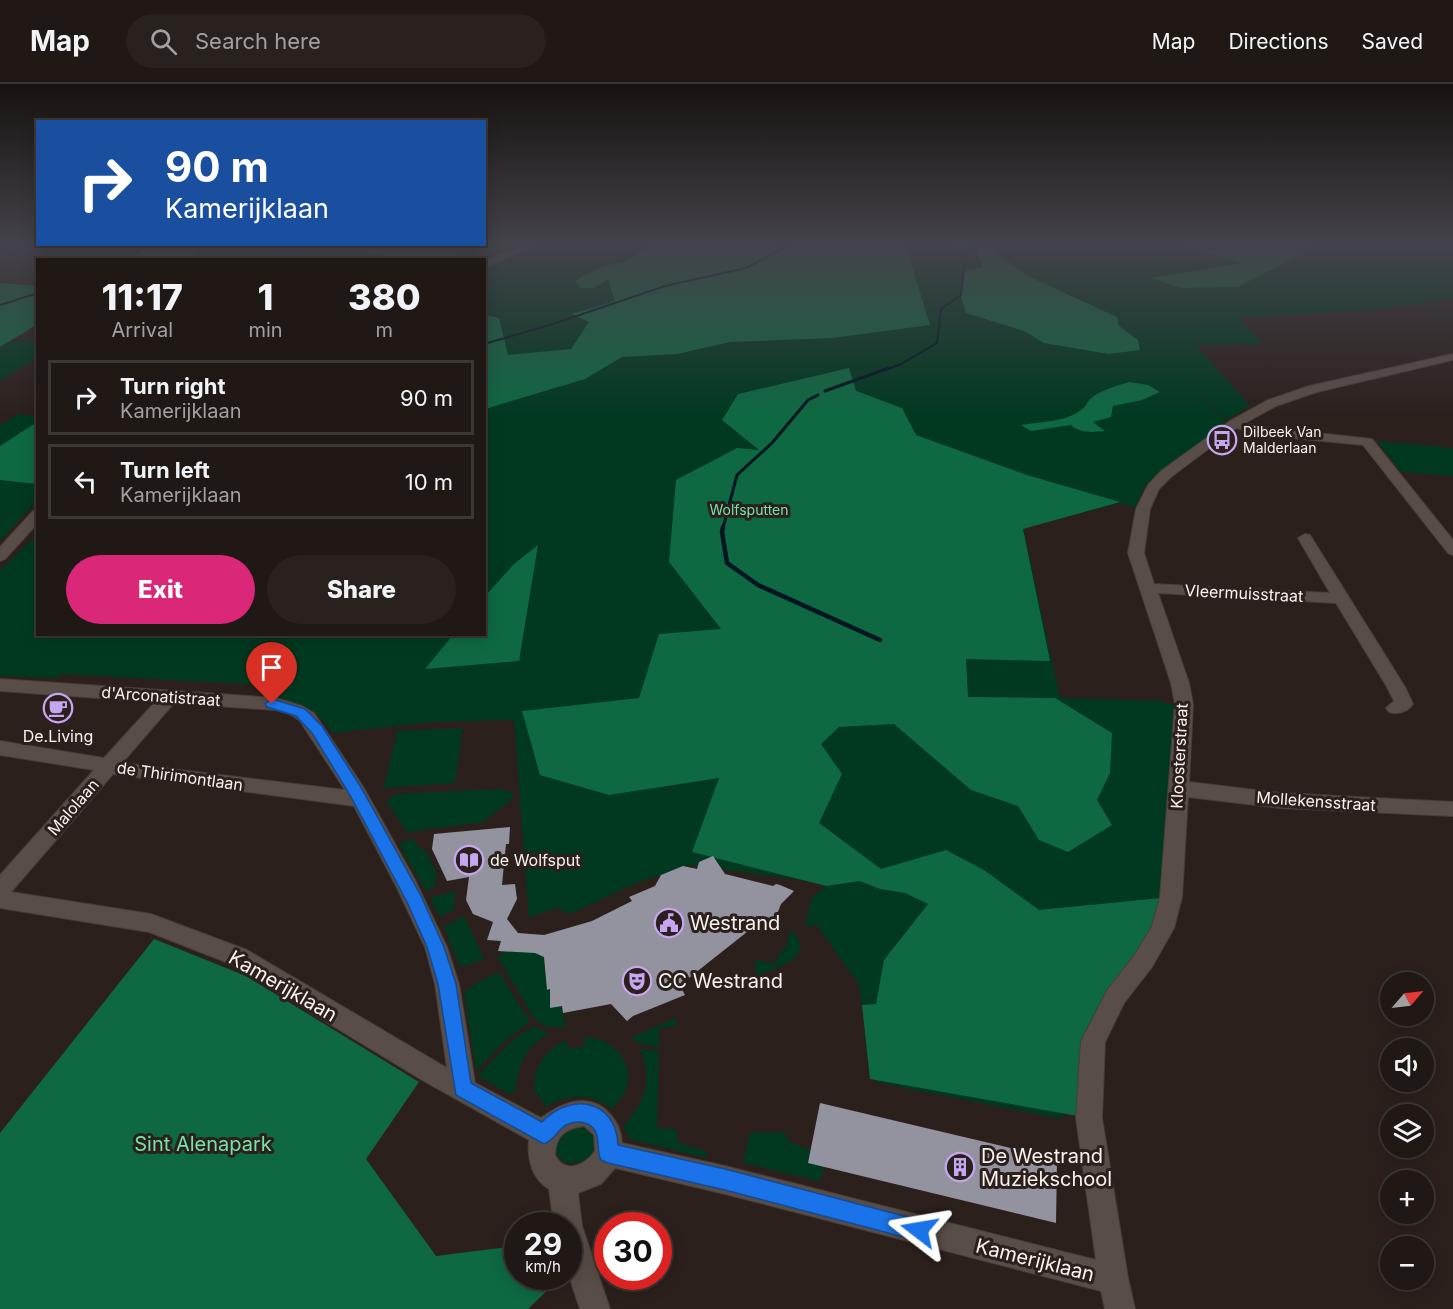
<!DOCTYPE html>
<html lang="en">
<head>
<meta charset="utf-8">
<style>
	:root { --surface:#201815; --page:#28211e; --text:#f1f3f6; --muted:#a2a0a0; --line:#3d3734; --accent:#db2777 }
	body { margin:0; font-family:Inter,sans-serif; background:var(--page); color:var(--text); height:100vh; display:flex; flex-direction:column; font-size:22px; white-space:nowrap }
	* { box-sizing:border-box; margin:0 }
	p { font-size:20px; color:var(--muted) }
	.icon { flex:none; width:33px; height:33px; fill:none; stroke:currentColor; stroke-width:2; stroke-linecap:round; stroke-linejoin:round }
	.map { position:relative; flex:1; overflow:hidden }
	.drawer { position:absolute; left:36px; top:174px; width:450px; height:378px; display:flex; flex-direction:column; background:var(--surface); border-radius:0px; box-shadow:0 3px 15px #0003,0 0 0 2px var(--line) }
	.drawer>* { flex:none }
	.guide { position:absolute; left:36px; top:36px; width:450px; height:126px; border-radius:0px; box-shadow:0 3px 15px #0003,0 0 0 2px var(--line); background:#1a4fa0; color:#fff; overflow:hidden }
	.needle { width:39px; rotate:62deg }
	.fabs { position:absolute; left:1380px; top:888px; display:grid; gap:12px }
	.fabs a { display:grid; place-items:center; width:54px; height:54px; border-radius:50%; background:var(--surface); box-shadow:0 3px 15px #0003,0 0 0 2px var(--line); font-size:30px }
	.speed { position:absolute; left:504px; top:1128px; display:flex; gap:12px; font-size:30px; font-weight:700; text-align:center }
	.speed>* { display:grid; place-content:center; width:78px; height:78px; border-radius:50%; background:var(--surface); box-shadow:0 3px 15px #0003,0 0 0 2px var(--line); line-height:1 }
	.speed small { font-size:15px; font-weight:400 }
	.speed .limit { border:9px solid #d22; background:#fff; color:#111 }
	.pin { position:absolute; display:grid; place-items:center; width:51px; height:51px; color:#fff; margin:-62px -26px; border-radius:50% 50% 50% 0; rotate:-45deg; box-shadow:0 0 6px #0007 }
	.pin .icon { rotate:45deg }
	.me { position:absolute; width:66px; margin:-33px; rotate:284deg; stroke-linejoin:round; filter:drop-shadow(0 0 4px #0008) }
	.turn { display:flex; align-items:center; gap:21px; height:126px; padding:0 30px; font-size:27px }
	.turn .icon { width:78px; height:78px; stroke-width:2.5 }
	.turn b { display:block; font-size:42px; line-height:51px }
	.eta { display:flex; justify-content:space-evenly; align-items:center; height:102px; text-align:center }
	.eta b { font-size:36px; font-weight:800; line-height:42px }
	.action { display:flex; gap:12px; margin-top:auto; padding:12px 30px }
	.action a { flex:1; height:69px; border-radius:36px; background:var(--accent); color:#fff; font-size:24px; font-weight:800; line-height:69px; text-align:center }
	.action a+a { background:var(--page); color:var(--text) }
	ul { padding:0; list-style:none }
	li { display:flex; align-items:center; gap:18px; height:75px; margin:0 12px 9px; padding:0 18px; border:3px solid var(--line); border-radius:0px }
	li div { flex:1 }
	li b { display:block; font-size:22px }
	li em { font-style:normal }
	header { display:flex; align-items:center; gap:36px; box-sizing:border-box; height:84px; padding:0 30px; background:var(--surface); border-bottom:2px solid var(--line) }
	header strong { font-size:28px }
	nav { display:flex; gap:33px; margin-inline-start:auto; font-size:21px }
	.search { width:420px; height:54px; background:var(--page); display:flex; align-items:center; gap:15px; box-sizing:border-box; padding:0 21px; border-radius:33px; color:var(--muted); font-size:22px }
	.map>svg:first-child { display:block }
</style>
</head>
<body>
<header>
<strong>Map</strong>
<div class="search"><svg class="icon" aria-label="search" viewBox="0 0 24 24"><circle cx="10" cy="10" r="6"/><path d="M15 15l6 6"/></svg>Search here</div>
<nav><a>Map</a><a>Directions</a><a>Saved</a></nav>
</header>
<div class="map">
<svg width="1453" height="1225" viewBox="0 0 1453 1225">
	<rect width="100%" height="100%" fill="#2b201c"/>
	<g fill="#003920">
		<polygon points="0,160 152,161 129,175 28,176 31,164 0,166"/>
		<polygon points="205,160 278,161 271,173 315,168 319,165 350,163 395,175 354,175 353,171 327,176 189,176"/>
		<path d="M541 160H1453V215L1381 225 1239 234 1263 260 1196 261 1250 322 1226 336 1182 293 1226 338 1145 402 1135 423 1120 419 1023 444 1060 614 1164 617V620H1184L1171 813 1076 937 1061 1035 876 998 858 899 816 840 808 844 806 838 811 815 826 801 808 797 690 781 636 799 570 830 558 824 529 833 514 636 435 638 332 649C312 618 297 618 262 614L267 601 62 590 58 594 0 592V486L37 451 38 550H484L485 183Z"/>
		<path d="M37 253V275L0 296V264C13 255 24 260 37 253Z"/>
		<polygon points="19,330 37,333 37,338 0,362 0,341"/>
		<polygon points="1377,357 1453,364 1453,392 1401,388"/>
		<polygon points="0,396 38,400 37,416 0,457"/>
		<polygon points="463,644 455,699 384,704 397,647"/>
		<polygon points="500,705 513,709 511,716 483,738 407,748 386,717 397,710"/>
		<polygon points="409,755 415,756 416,761 427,769 438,792 435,795 434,804 425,806 399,760"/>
		<polygon points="455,807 454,826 439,832 430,814"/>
		<polygon points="464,832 484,875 463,883 459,881 444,843"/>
		<path d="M790 846C820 872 776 884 756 892L755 875 775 880 780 867H785Z"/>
		<polygon points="503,867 535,869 544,873 547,906 550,905 550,924 562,922 566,943 547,943 535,936 497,872 502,872"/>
		<polygon points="499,888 530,938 508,954 476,987 464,908 480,897"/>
		<polygon points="676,934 676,942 659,944 659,964 634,957 633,953"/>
		<path d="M534 942 548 949C525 965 519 979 515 1006L510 1010 478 992 514 955Z"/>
		<path d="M584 953C626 955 644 997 611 1025 592 1008 567 1010 546 1023L534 1006C534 982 546 965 567 956L568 965 585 962Z"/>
		<path d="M640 964 659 968 657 1044 676 1045 678 1059 708 1068 706 1074 630 1055 624 1044C627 1036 633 1031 637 1024 649 1006 649 983 640 964Z"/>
		<path d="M579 1038 594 1049C598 1069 586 1082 565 1079L555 1069 556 1051Z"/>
		<polygon points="784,1048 788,1057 811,1066 824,1083 820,1097 743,1079 750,1049"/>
	</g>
	<g fill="#0e6942">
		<polygon points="653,160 998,160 996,169 1028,192 1117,233 1119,242 1138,256 1140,266 1109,270 1044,259 1024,247 966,229 961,213 965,187 983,183 976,164 906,163 930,241 832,254 730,258 677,270 622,273 585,295 485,325 485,231 499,234 508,271 571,265 589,238 572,230 615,217 608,195 594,204 580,204 575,197 603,182 625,178"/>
		<polygon points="1171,160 1322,160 1237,203 1180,204 1151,194 1243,179"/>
		<polygon points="152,161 152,160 205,161 189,175 129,175"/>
		<polygon points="360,161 360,160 463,161 453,176 395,175 360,166"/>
		<polygon points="0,199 37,202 38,240 0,263"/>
		<polygon points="849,284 856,307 902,324 916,351 1027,391 1120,418 1023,445 1050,577 966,575 968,613 1055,614 1112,649 1110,689 1097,716 1112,741 1068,768 1039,756 1018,722 971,706 894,640 839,643 821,660 842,690 819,739 881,785 946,766 984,786 1039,826 1171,813 1093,957 1089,1034 870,995 862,921 876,920 884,876 928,820 905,809 880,805 860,797 826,802 692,768 719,694 609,711 540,691 522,627 639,614 659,550 721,545 669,478 676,396 737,364 759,366 722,336 738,310"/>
		<path d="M1129 298 1148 301 1160 308 1142 316 1113 322 1111 333 1093 338 1105 347C1093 348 1081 350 1071 341L1031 347 1021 341C1039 338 1066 338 1081 326 1085 324 1087 318 1090 315 1101 306 1116 302 1129 298Z"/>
		<polygon points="37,338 37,400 0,396 0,362"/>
		<polygon points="538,461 519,577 425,585 453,551 484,550 485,512 514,480"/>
		<polygon points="154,855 246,892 419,998 366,1075 436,1172 517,1162 518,1192 559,1192 560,1194 528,1225 0,1225 0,1049"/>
	</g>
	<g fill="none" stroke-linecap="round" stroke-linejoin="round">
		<g stroke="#001522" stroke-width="2">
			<polyline points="356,164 407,160"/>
			<polyline points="125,176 149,160"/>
			<polyline points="168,176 350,163"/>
			<polyline points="0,221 38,209"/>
			<polyline points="484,260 553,240 665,202 746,184 787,162"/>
			<polyline points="885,286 901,280 937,259 941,225 961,211 966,170 976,163 993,163"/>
		</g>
		<g stroke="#001522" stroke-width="3">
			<polyline points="825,307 889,284"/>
			<polyline points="723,444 737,391 772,359 808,316 818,311"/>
		</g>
		<polyline stroke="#001522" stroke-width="4.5" points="723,443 722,448 727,479 758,501 880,556"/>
	</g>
	<g fill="#9393a0">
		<polygon points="510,743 509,760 506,760 502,801 515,800 517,815 507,835 518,849 544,851 592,837 632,817 629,813 655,802 661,791 683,782 697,785 699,778 713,772 725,790 773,802 776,800 780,801 794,807 781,820 775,835 766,833 680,901 685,911 633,932 627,937 611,920 563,929 562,922 550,924 550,905 547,906 544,873 535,869 498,867 501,857 487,856 493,838 473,830 466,816 469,793 447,797 432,765 434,750"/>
		<polygon points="820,1019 1057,1075 1056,1139 808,1079"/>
	</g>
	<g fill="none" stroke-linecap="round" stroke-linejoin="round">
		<g stroke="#463d39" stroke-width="2">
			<g id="minor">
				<polygon points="525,160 538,160 484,184 484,177"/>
				<path d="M1453 270V276L1317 308 1276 322 1245 339 1263 343 1372 355 1453 456V471L1448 469 1363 361 1263 351 1236 344 1171 393 1159 405 1150 425 1144 469 1154 500 1330 509 1298 454 1305 450 1310 451 1405 603 1413 620C1408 628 1397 631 1389 628L1386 624 1394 617 1387 603 1336 519 1158 509 1189 599 1193 620 1189 698 1281 709 1453 718V732L1281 724 1188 713 1182 813 1174 844 1152 883 1124 919 1105 958 1102 1034 1128 1194 1135 1225H1105L1101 1207 725 1110 615 1084 601 1100 578 1109 582 1142 610 1225H580L568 1189V1142H554L549 1105C532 1095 527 1075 529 1056L422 996 231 880 149 848 0 824V791L94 686 0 671V657L104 674 155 618 0 607V595L276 614 302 622 314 629 364 704 415 796 447 863 459 900 475 999 541 1034C553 1025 569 1016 584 1017 606 1018 621 1039 622 1059L725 1082 1096 1176 1076 1034 1081 957 1108 905 1136 869 1152 842 1160 813 1175 620 1171 599 1128 469 1136 425 1148 401 1161 387 1230 337 1268 316 1309 302ZM174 619 275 626 290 630 300 637 345 706 122 679ZM113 690 354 722 396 802 425 863 435 900 447 984 247 866 151 830 11 808ZM584 1042 594 1051 595 1067C585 1081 565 1091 555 1071 556 1051 565 1045 584 1042Z"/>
				<polygon points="38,426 38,439 5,475 0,477 0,463 33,427"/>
			</g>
		</g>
		<use href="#minor" fill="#594d47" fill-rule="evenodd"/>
	</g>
	<linearGradient id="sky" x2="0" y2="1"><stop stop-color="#18120f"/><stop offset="0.48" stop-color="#44424b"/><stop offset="1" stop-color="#44424b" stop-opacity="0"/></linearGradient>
	<rect width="1453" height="332" fill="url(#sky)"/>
	<path fill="#1a73e8" stroke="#114b97" stroke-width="1.5" d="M272 615 305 625 322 642 362 705 421 812 444 863 456 900 471 999 542 1038C570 1008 616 1015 618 1061L725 1085 919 1136 927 1139 930 1146 927 1154 919 1157 725 1106 608 1079 601 1076C597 1068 599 1061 597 1052 594 1038 578 1035 566 1041 558 1046 554 1056 544 1060L456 1011 438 900 427 863 407 818 350 711 312 649 296 632 267 623 265 620Z"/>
	<defs>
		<g id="bus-ring" transform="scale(1.5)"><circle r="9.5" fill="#2b201c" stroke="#c6a6f0" stroke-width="1.5"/><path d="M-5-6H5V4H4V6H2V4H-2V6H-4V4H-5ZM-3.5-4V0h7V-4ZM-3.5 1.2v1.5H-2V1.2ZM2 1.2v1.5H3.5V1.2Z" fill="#c6a6f0"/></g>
		<g id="cafe-ring" transform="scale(1.5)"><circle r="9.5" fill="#2b201c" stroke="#c6a6f0" stroke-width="1.5"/><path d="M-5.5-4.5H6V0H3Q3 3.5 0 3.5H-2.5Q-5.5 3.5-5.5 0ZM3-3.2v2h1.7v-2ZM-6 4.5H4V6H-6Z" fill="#c6a6f0"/></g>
		<g id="library-ring" transform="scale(1.5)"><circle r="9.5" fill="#2b201c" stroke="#c6a6f0" stroke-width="1.5"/><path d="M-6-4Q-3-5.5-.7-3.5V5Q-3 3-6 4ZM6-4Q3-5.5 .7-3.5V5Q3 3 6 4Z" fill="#c6a6f0"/></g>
		<g id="civic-ring" transform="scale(1.5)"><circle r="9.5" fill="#2b201c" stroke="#c6a6f0" stroke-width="1.5"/><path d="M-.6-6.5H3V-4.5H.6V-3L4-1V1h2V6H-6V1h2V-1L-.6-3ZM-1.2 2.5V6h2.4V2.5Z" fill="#c6a6f0"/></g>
		<g id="theatre-ring" transform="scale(1.5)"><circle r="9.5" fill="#2b201c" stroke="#c6a6f0" stroke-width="1.5"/><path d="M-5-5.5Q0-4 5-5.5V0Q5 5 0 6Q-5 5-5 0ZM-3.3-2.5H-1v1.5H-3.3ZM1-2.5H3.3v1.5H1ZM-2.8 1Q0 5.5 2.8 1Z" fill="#c6a6f0"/></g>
		<g id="building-ring" transform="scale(1.5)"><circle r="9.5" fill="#2b201c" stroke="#c6a6f0" stroke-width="1.5"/><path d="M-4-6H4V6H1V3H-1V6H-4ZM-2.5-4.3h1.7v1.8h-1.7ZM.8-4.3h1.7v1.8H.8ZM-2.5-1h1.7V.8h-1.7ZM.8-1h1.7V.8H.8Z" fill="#c6a6f0"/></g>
	</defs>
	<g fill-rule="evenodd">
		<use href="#bus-ring" x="1222" y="356"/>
		<use href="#cafe-ring" x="58" y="624"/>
		<use href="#library-ring" x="469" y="776"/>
		<use href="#civic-ring" x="669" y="839"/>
		<use href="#theatre-ring" x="637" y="897"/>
		<use href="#building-ring" x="960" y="1083"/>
	</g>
	<g text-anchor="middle" stroke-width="6" stroke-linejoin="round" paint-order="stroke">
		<g font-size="14" fill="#f9f2ef" stroke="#2b201c" text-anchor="start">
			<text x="1243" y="353">Dilbeek Van<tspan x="1243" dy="16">Malderlaan</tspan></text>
		</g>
		<g font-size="14" fill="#76e3a9" stroke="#2b201c">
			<text x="749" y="431">Wolfsputten</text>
		</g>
		<g font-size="16" fill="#f9f2ef" stroke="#2b201c">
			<text transform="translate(1244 509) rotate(3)" y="6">Vleermuisstraat</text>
			<text transform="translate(161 612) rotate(4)" y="6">d'Arconatistraat</text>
			<text transform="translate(1179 672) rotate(-87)" y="6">Kloosterstraat</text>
			<text transform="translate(180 692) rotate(8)" y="6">de Thirimontlaan</text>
			<text transform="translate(1316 717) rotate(4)" y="6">Mollekensstraat</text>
			<text transform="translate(73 723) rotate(-49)" y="6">Malolaan</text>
		</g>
		<g font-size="16" fill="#f9f2ef" stroke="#2b201c">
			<text x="58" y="658">De.Living</text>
			<text x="490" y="782" text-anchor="start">de Wolfsput</text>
		</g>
		<g font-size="20" fill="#f9f2ef" stroke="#2b201c" text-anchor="start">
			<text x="690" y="846">Westrand</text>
			<text x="658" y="904">CC Westrand</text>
			<text x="981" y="1079">De Westrand<tspan x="981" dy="23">Muziekschool</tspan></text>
		</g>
		<g font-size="20" fill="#f9f2ef" stroke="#2b201c">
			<text transform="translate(283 902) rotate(30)" y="7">Kamerijklaan</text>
			<text transform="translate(1035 1176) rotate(14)" y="7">Kamerijklaan</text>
		</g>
		<g font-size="20" fill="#76e3a9" stroke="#2b201c">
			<text x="203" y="1067">Sint Alenapark</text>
		</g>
	</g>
</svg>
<div class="fabs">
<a><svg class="needle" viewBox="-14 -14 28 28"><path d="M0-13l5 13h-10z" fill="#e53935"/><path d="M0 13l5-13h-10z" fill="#a2a0a0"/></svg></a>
<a><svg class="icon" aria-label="sound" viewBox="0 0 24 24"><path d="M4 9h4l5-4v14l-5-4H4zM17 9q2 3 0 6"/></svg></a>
<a><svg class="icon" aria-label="layers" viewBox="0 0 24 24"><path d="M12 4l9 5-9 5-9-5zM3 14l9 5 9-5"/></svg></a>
<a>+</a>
<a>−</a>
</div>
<div class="speed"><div>29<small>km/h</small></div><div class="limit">30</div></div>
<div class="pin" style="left:272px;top:620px;background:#d93025"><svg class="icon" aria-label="arrive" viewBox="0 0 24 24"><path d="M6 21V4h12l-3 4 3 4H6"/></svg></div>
<svg class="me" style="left:919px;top:1146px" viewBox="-20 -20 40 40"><path d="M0-17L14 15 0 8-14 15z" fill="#1a73e8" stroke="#fff" stroke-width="4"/></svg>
<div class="guide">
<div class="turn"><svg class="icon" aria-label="right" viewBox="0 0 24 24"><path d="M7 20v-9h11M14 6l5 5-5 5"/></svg><div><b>90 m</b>Kamerijklaan</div></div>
</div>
<section class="drawer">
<div class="eta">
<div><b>11:17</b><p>Arrival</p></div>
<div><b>1</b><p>min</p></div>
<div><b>380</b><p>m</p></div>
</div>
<ul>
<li><svg class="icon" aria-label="right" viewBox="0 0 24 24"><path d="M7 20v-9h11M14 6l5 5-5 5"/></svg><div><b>Turn right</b><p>Kamerijklaan</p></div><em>90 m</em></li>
<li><svg class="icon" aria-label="left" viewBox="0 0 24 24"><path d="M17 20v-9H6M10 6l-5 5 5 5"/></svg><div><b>Turn left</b><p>Kamerijklaan</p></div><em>10 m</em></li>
</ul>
<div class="action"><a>Exit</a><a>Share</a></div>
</section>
</div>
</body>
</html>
